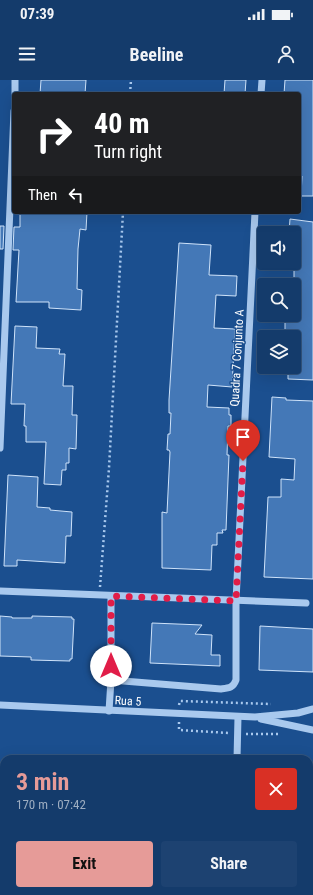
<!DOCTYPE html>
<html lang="en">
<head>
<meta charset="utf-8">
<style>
	:root { --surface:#143b6b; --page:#1d4271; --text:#f1f3f6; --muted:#9dadc1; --line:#33557e; --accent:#e69b98 }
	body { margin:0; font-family:"Roboto Condensed",sans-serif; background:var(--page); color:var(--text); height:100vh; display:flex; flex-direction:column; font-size:15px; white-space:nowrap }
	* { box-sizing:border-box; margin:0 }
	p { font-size:13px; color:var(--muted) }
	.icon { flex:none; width:22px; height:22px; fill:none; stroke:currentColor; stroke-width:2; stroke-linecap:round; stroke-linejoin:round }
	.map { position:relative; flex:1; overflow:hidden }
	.drawer { position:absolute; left:0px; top:675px; width:313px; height:140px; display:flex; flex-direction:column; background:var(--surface); border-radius:12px 12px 0 0; box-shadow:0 4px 16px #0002,0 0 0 1px var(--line) }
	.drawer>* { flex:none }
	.hud { position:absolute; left:12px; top:12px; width:289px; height:122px; border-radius:4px; box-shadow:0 4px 16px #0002,0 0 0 1px var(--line); background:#202124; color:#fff; overflow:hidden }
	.buttons { position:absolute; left:257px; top:146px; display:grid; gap:8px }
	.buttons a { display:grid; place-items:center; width:44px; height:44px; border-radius:4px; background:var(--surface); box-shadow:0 4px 16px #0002,0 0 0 1px var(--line); font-size:20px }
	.pin { position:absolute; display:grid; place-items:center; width:34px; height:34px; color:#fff; margin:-41px -17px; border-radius:50% 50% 50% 0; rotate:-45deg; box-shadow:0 0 4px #0007 }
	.pin .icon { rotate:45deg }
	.me { position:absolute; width:44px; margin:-22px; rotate:0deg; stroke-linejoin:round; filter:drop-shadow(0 0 3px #0008) }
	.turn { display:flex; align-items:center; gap:14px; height:84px; padding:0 16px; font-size:18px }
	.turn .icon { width:52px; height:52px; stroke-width:2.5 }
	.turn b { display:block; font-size:28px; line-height:34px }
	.then { display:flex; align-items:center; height:38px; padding:0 16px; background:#0003; gap:8px; font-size:15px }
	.round { display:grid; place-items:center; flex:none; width:42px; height:42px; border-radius:4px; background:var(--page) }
	.summary { display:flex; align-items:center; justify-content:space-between; height:68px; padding:0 16px }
	h1 { font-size:24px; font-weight:700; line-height:30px; color:var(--accent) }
	.cta { display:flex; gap:8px; margin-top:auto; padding:8px 16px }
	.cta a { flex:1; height:46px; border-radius:4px; background:var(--accent); color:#111; font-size:16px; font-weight:700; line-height:46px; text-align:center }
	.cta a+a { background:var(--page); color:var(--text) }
	.status { display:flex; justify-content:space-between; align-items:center; height:28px; padding:0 20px; background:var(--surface); direction:ltr }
	.status svg { height:11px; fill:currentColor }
	header { display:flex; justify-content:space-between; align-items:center; height:52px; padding:0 16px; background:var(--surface); font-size:18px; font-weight:700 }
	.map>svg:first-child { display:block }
</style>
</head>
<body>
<div class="status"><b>07:39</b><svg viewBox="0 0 49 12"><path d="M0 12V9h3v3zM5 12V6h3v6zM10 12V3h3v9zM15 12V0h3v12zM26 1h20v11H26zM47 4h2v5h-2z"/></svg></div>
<header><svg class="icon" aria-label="menu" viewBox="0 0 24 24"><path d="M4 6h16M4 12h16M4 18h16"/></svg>Beeline<svg class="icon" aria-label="person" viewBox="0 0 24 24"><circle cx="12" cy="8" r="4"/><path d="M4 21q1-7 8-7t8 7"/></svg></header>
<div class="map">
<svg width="313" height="815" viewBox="0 0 313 815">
	<rect width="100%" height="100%" fill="#1b4f8f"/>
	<g fill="#4478b7" stroke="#cfe3fa">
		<polygon points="41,0 86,0 85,14 40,14"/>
		<polygon points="225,0 246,0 245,14 224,14"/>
		<polygon points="285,0 313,0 313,116 301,116 302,96 299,96 299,14 284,14"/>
		<polygon points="20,132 87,132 86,150 80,149 78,169 77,209 82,210 81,230 49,228 49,222 16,222 19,170 13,170 14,147 20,147"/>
		<polygon points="290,139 313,142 313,300 288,299 288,287 294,287 294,257 285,257 285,235 294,235 294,153 289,153"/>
		<polygon points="0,146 4,146 3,169 0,169"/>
		<polygon points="179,163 211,165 209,195 237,196 236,216 216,215 214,248 235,249 232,307 208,305 207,327 229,328 229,335 231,335 231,346 228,346 227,375 229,375 226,450 222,450 223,453 217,453 217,465 212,465 211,490 162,488 162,432 167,433 170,372 169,370 167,370 168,354 170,354 171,333 169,333 169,320"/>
		<polygon points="15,246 37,247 36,268 60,269 59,274 65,274 63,306 73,306 72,335 77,335 76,369 69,368 69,383 66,383 66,390 62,390 61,405 44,404 46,362 26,362 26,346 24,346 25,324 11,324"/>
		<polygon points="272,317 286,318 286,320 313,321 313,499 264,497 268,417 281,417 281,399 294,400 295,379 269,377"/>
		<polygon points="8,395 38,397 37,427 50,428 50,430 72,432 71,456 66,456 65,483 17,480 17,486 4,486"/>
		<polygon points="0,536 12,537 12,538 32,538 32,536 72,537 72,539 74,539 72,579 70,579 70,581 31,580 31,577 0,576"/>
		<polygon points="152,543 202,545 195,554 212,555 211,575 220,575 220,586 150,583"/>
		<polygon points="260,546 313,549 313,592 259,590"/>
	</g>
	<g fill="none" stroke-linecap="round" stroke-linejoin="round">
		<g stroke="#a9c9ee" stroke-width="2.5" stroke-dasharray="2 3" stroke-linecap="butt">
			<polyline points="130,14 131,0"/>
			<polyline points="100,507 109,388 123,132"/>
			<polyline points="179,625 180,621 271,624"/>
			<polyline points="179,642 179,650 229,653"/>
			<polyline points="246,654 279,654"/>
			<polyline points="108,815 109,811"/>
		</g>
		<g stroke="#a9c9ee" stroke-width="7">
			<polyline points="15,14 15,0"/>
			<polyline points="261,14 262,0"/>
			<polyline points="0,368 14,31"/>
			<polyline points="0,511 306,523"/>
			<path d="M111 600 221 609C229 608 233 608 236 600V521L255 132"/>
			<polyline points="0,625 255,637 298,633 313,629"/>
			<polyline points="109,631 111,600 111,516"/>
			<polyline points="261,639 313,650"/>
			<polyline points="237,679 238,637"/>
			<polyline points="0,737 4,737"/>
			<polyline points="231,815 232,811"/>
		</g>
	</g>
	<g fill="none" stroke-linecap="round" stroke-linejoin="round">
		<polyline stroke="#e11d48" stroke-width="7" stroke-dasharray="0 12.6" points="111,586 111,516 236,521 243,381"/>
	</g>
	<g text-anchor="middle" stroke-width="3" stroke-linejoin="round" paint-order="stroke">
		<g font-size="12" fill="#fff" stroke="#1b4f8f">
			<text transform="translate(237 278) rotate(-87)" y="4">Quadra 7 Conjunto A</text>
			<text transform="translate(128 621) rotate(3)" y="4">Rua 5</text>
		</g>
	</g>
</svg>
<div class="buttons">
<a><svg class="icon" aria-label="sound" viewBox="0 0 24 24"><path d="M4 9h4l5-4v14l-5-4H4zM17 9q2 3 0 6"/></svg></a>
<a><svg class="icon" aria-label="search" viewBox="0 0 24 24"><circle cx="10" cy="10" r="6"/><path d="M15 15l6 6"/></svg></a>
<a><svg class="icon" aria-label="layers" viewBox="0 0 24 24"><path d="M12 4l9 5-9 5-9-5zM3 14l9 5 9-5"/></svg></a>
</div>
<div class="pin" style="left:243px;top:381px;background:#d93025"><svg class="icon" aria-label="arrive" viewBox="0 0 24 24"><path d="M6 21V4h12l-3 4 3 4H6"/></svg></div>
<svg class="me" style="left:111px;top:586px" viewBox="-20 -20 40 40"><circle r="19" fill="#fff"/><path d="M0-13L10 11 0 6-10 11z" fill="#e11d48"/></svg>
<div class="hud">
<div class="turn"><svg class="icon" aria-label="right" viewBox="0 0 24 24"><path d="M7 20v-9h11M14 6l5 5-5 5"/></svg><div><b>40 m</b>Turn right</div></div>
<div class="then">Then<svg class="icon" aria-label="left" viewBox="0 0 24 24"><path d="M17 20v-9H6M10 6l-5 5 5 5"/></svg></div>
</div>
<section class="drawer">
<div class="summary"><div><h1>3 min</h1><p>170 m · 07:42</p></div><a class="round" style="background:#d93025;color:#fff"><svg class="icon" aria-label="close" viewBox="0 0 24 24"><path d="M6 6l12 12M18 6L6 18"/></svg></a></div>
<div class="cta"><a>Exit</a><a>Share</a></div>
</section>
</div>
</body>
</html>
